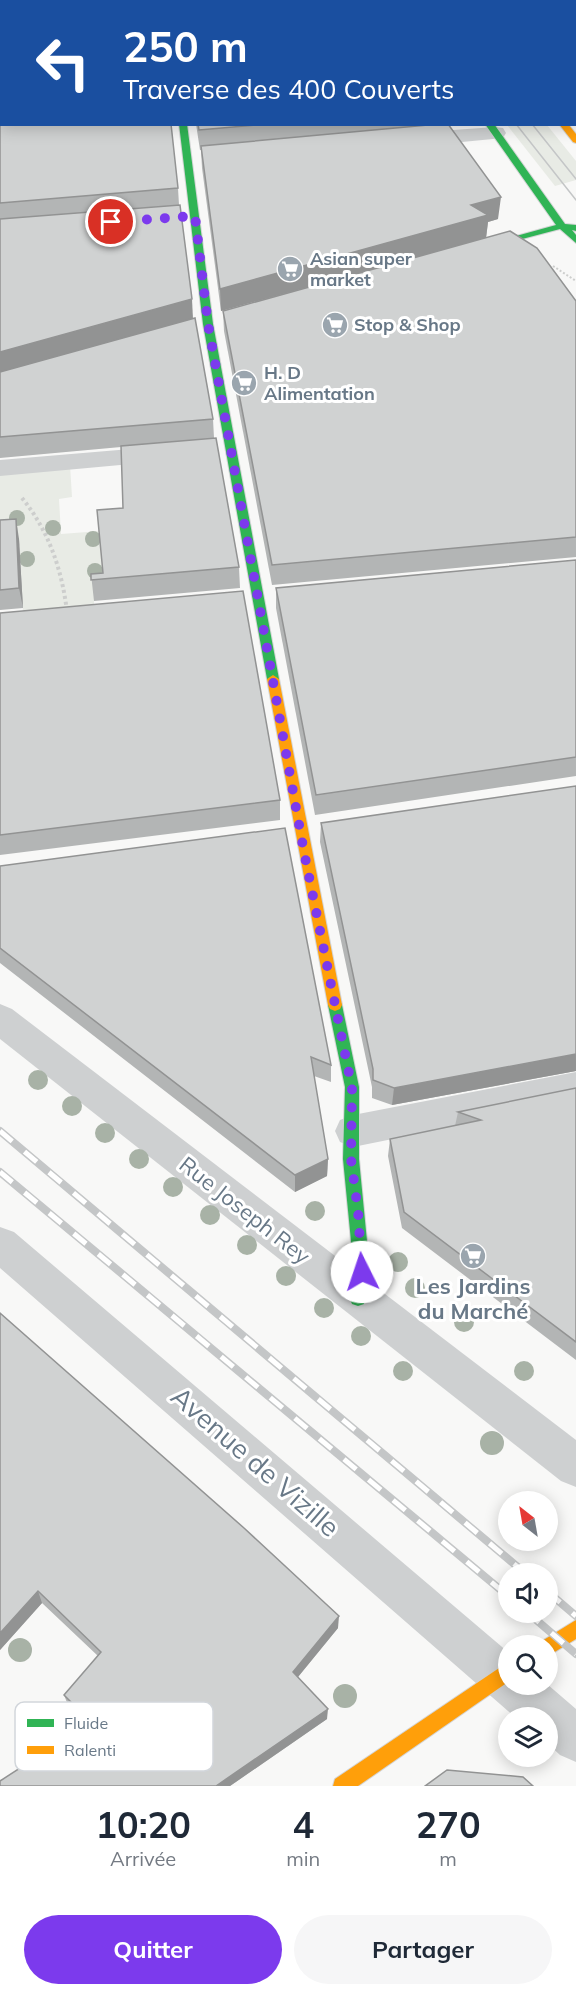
<!DOCTYPE html>
<html lang="fr">
<head>
<meta charset="utf-8">
<style>
	:root { --surface:#fff; --page:#f6f6f7; --text:#1f2937; --muted:#747a83; --accent:#7c3aed }
	body { margin:0; font-family:Mulish,sans-serif; background:var(--page); color:var(--text); height:100vh; display:flex; flex-direction:column; font-size:22px; white-space:nowrap }
	* { box-sizing:border-box; margin:0 }
	p { font-size:20px; color:var(--muted) }
	.icon { flex:none; width:33px; height:33px; fill:none; stroke:currentColor; stroke-width:2; stroke-linecap:round; stroke-linejoin:round }
	.map { position:relative; height:1786px; overflow:hidden }
	.panel { display:flex; flex-direction:column; background:var(--surface); flex:1 }
	.panel>* { flex:none }
	.guide { position:absolute; left:0px; top:0px; width:576px; height:126px; box-shadow:0 3px 15px #0003; background:#1a4fa0; color:#fff; overflow:hidden }
	.needle { width:39px; rotate:329deg }
	.buttons { position:absolute; left:498px; top:1491px; display:grid; gap:12px }
	.buttons a { display:grid; place-items:center; width:60px; height:60px; border-radius:50%; background:var(--surface); box-shadow:0 3px 15px #0003; font-size:30px }
	.pin { position:absolute; display:grid; place-items:center; width:51px; height:51px; color:#fff; margin:-26px; border:3px solid #fff; border-radius:50%; box-shadow:0 2px 6px #0007 }
	.me { position:absolute; width:66px; margin:-33px; rotate:356deg; stroke-linejoin:round; filter:drop-shadow(0 0 4px #0008) }
	.turn { display:flex; align-items:center; gap:21px; height:126px; padding:0 24px; font-size:27px }
	.turn .icon { width:78px; height:78px; stroke-width:2.5 }
	.turn b { display:block; font-size:42px; line-height:51px }
	.eta { display:flex; justify-content:space-evenly; align-items:center; height:102px; text-align:center }
	.eta b { font-size:36px; font-weight:700; line-height:42px }
	.button { display:flex; gap:12px; margin-top:auto; padding:12px 24px }
	.button a { flex:1; height:69px; border-radius:36px; background:var(--accent); color:#fff; font-size:24px; font-weight:700; line-height:69px; text-align:center }
	.button a+a { background:var(--page); color:var(--text) }
	.map>svg:first-child { display:block }
</style>
</head>
<body>
<div class="map">
<svg width="576" height="1786" viewBox="0 0 576 1786">
	<rect width="100%" height="100%" fill="#f8f8f7"/>
	<g fill="#e8ebe5">
		<polygon points="507,125 547,125 576,161 576,180 555,186"/>
		<polygon points="70,465 72,497 59,499 61,534 100,531 105,593 94,595 94,605 23,613 19,539 0,541 0,470"/>
	</g>
	<g fill="none" stroke-linecap="round" stroke-linejoin="round">
		<g stroke="#d4d5d6" stroke-width="2">
			<g id="fast">
				<polygon points="179,124 187,124 213,324 279,679 273,683 267,679 203,324"/>
				<polygon points="485,124 494,124 565,224 576,225 576,231 572,230 576,235 576,243 560,229 473,252 473,248 556,225"/>
				<polygon points="335,999 340,1001 342,1005 359,1087 359,1159 370,1272 364,1304 358,1306 352,1304 350,1299 354,1272 343,1159 345,1087 328,1005 330,1001"/>
			</g>
		</g>
		<g stroke="#d4d5d6" stroke-width="2">
			<g id="slow">
				<polygon points="559,124 568,124 576,134 576,143 573,142"/>
				<polygon points="273,675 279,679 342,1005 340,1009 335,1011 330,1009 328,1005 267,679"/>
				<polygon points="576,1620 576,1639 548,1656 548,1646 540,1646 542,1641"/>
				<polygon points="508,1662 508,1682 358,1786 333,1786 335,1779"/>
			</g>
		</g>
		<polyline stroke="#cdcecd" stroke-width="2" stroke-dasharray="2 2" stroke-linecap="butt" points="553,266 576,281"/>
		<path stroke="#cdcecd" stroke-width="4" stroke-dasharray="3 3" stroke-linecap="butt" d="M22 498C49 531 62 570 67 612"/>
		<g fill="#ced0d1" fill-rule="evenodd">
			<polygon points="495,127 503,128 506,133 503,138 411,147 403,145 400,140 403,135 411,133"/>
			<polygon points="166,446 175,448 179,454 175,460 0,476 0,460"/>
			<polygon points="0,1004 12,1009 576,1440 576,1487 561,1481 0,1039"/>
			<polygon points="576,1072 576,1102 353,1147 340,1142 335,1131 340,1120 353,1115"/>
			<polygon points="0,1227 14,1232 508,1652 508,1684 547,1684 576,1709 576,1762 560,1755 548,1744 548,1718 516,1718 0,1268"/>
		</g>
		<use href="#fast" fill="#30b455" fill-rule="evenodd"/>
		<use href="#slow" fill="#ff9f0a" fill-rule="evenodd"/>
		<g stroke="#c4c6c7" stroke-width="1.5">
			<polyline points="516,124 576,200"/>
			<polyline points="532,124 576,179"/>
		</g>
		<g stroke="#c4c6c7" stroke-width="8">
			<g id="rail">
				<polyline points="0,1131 526,1574"/>
				<polyline points="0,1172 508,1596"/>
				<polyline points="548,1592 576,1616"/>
				<polyline points="527,1612 576,1654"/>
			</g>
		</g>
		<use href="#rail" stroke="#fff" stroke-width="5" stroke-dasharray="16" stroke-linecap="butt"/>
	</g>
	<g fill="#a8b2a6">
		<circle cx="17" cy="518" r="8"/>
		<circle cx="53" cy="528" r="8"/>
		<circle cx="93" cy="539" r="8"/>
		<circle cx="27" cy="559" r="8"/>
		<circle cx="95" cy="571" r="8"/>
		<circle cx="38" cy="1080" r="10"/>
		<circle cx="72" cy="1106" r="10"/>
		<circle cx="105" cy="1133" r="10"/>
		<circle cx="139" cy="1159" r="10"/>
		<circle cx="173" cy="1187" r="10"/>
		<circle cx="315" cy="1211" r="10"/>
		<circle cx="210" cy="1215" r="10"/>
		<circle cx="247" cy="1245" r="10"/>
		<circle cx="398" cy="1262" r="10"/>
		<circle cx="286" cy="1276" r="10"/>
		<circle cx="415" cy="1288" r="10"/>
		<circle cx="324" cy="1308" r="10"/>
		<circle cx="464" cy="1322" r="10"/>
		<circle cx="361" cy="1336" r="10"/>
		<circle cx="403" cy="1371" r="10"/>
		<circle cx="524" cy="1371" r="10"/>
		<circle cx="492" cy="1443" r="12"/>
		<circle cx="20" cy="1650" r="12"/>
		<circle cx="345" cy="1696" r="12"/>
	</g>
	<g fill="#b3b5b5">
		<polygon points="0,0 576,0 576,73 574,72 574,2 2,2 178,188 179,205 192,319 213,419 214,438 239,567 240,588 94,601 91,574 103,573 123,508 121,447 0,458"/>
		<polygon points="196,124 436,124 498,219 488,222 486,238 221,311 202,168 201,150 200,150"/>
		<polygon points="576,301 576,557 272,585 224,331 223,311"/>
		<polygon points="0,520 19,539 23,608 0,610"/>
		<polygon points="576,560 576,776 315,815 276,608 276,588"/>
		<polygon points="0,613 280,800 280,820 0,855"/>
		<polygon points="576,786 576,1071 392,1105 372,1098 372,1087 320,842 321,823"/>
		<polygon points="0,866 331,1065 331,1082 314,1076 328,1159 327,1176 295,1192 0,963"/>
		<polygon points="576,1088 576,1360 402,1228 388,1156 390,1139 455,1126 458,1112"/>
		<polygon points="0,1313 338,1628 298,1677 327,1719 230,1786 0,1786 88,1725 68,1705 64,1695 98,1656 42,1603 0,1650"/>
	</g>
	<g fill="#929393">
		<polygon points="438,0 457,0 456,2 430,2"/>
		<polygon points="487,0 525,0 525,2 478,2"/>
		<polygon points="501,197 498,219 488,222 486,238 221,311 220,289 471,205"/>
		<polygon points="192,299 193,319 0,373 0,352"/>
		<polygon points="16,519 19,539 23,608 19,588"/>
		<polygon points="576,1054 576,1071 392,1105 394,1088"/>
		<polygon points="328,1159 327,1176 295,1192 295,1175"/>
		<polygon points="38,1591 42,1603 0,1650 0,1633"/>
		<polygon points="339,1616 338,1628 293,1683 293,1672"/>
		<polygon points="328,1709 327,1719 230,1786 216,1786"/>
	</g>
	<g fill="#d0d2d2" stroke="#929393" stroke-width="1.5">
		<polygon points="0,0 438,0 430,2 2,2 2,45 0,44"/>
		<polygon points="460,0 487,0 478,2 461,2"/>
		<polygon points="531,0 575,0 574,3 574,2 533,2"/>
		<polygon points="574,10 576,12 576,51 574,50"/>
		<polygon points="2,50 2,124 171,124 178,188 0,203 0,58 1,58"/>
		<polygon points="198,124 268,124 199,130"/>
		<polygon points="439,124 448,124 501,197 471,205 488,215 220,289 201,146"/>
		<polygon points="180,205 192,299 0,352 0,219"/>
		<polygon points="510,231 537,248 576,301 576,537 272,565 223,311"/>
		<polygon points="195,318 213,419 0,437 0,372"/>
		<polygon points="216,438 239,567 91,580 91,574 103,573 97,510 123,508 121,446"/>
		<polygon points="16,519 19,588 0,590 0,520"/>
		<polygon points="576,560 576,757 316,795 276,588"/>
		<polygon points="243,591 280,800 0,835 0,613"/>
		<polygon points="576,786 576,1054 394,1088 373,1080 373,1069 321,823"/>
		<polygon points="285,828 331,1065 311,1057 328,1159 295,1175 0,948 0,866"/>
		<polygon points="576,1088 576,1342 404,1212 390,1139 481,1120 458,1112"/>
		<polygon points="0,1313 244,1528 339,1616 293,1672 328,1709 216,1786 0,1786 0,1781 91,1722 64,1695 101,1652 38,1591 0,1633"/>
		<polygon points="447,1770 523,1777 533,1786 425,1786"/>
	</g>
	<g fill="none" stroke-linecap="round" stroke-linejoin="round">
		<polyline stroke="#7c3aed" stroke-width="10" stroke-dasharray="0 18" points="111,222 195,216 208,324 304,852 352,1088 351,1159 358,1211 362,1272"/>
	</g>
	<defs>
		<g id="supermarket-disc" transform="scale(1.35)"><circle r="9.5" fill="#9aa5ae" stroke="#fff"/><path d="M-6-5.5h2.5l.6 2H6L4.5 2H-2.5L-4.4-4H-6ZM-1.5 3.2a1.3 1.3 0 1 0 .1 0ZM3 3.2a1.3 1.3 0 1 0 .1 0Z" fill="#fff"/></g>
	</defs>
	<g fill-rule="evenodd">
		<use href="#supermarket-disc" x="290" y="269"/>
		<use href="#supermarket-disc" x="335" y="325"/>
		<use href="#supermarket-disc" x="244" y="383"/>
		<use href="#supermarket-disc" x="473" y="1256"/>
	</g>
	<g text-anchor="middle" stroke-width="6" stroke-linejoin="round" paint-order="stroke">
		<g font-size="18" font-weight="bold" fill="#687887" stroke="#fff" text-anchor="start">
			<text x="310" y="265">Asian super<tspan x="310" dy="21">market</tspan></text>
			<text x="354" y="331">Stop &amp; Shop</text>
			<text x="264" y="379">H. D<tspan x="264" dy="21">Alimentation</tspan></text>
		</g>
		<g font-size="22" fill="#687887" stroke="#fff">
			<text transform="translate(245 1210) rotate(38)" y="8">Rue Joseph Rey</text>
		</g>
		<g font-size="22" font-weight="bold" fill="#687887" stroke="#fff">
			<text x="473" y="1294">Les Jardins<tspan x="473" dy="25">du Marché</tspan></text>
		</g>
		<g font-size="27" fill="#687887" stroke="#fff">
			<text transform="translate(255 1462) rotate(41)" y="9">Avenue de Vizille</text>
		</g>
	</g>
	<rect x="15" y="1702" width="198" height="69" rx="9" fill="#fff" stroke="#d2d6db" stroke-width="1.5"/>
	<rect x="27" y="1719" width="27" height="8" fill="#30b455"/>
	<rect x="27" y="1746" width="27" height="8" fill="#ff9f0a"/>
	<g font-size="16" fill="#687887">
		<text x="64" y="1729">Fluide</text>
		<text x="64" y="1756">Ralenti</text>
	</g>
</svg>
<div class="buttons">
<a><svg class="needle" viewBox="-14 -14 28 28"><path d="M0-13l5 13h-10z" fill="#e53935"/><path d="M0 13l5-13h-10z" fill="#747a83"/></svg></a>
<a><svg class="icon" aria-label="sound" viewBox="0 0 24 24"><path d="M4 9h4l5-4v14l-5-4H4zM17 9q2 3 0 6"/></svg></a>
<a><svg class="icon" aria-label="search" viewBox="0 0 24 24"><circle cx="10" cy="10" r="6"/><path d="M15 15l6 6"/></svg></a>
<a><svg class="icon" aria-label="layers" viewBox="0 0 24 24"><path d="M12 4l9 5-9 5-9-5zM3 14l9 5 9-5"/></svg></a>
</div>
<div class="pin" style="left:111px;top:222px;background:#d93025"><svg class="icon" aria-label="arrive" viewBox="0 0 24 24"><path d="M6 21V4h12l-3 4 3 4H6"/></svg></div>
<svg class="me" style="left:362px;top:1272px" viewBox="-20 -20 40 40"><circle r="19" fill="#fff"/><path d="M0-13L10 11 0 6-10 11z" fill="#7c3aed"/></svg>
<div class="guide">
<div class="turn"><svg class="icon" aria-label="left" viewBox="0 0 24 24"><path d="M17 20v-9H6M10 6l-5 5 5 5"/></svg><div><b>250 m</b>Traverse des 400 Couverts</div></div>
</div>
</div>
<section class="panel">
<div class="eta">
<div><b>10:20</b><p>Arrivée</p></div>
<div><b>4</b><p>min</p></div>
<div><b>270</b><p>m</p></div>
</div>
<div class="button"><a>Quitter</a><a>Partager</a></div>
</section>
</body>
</html>
